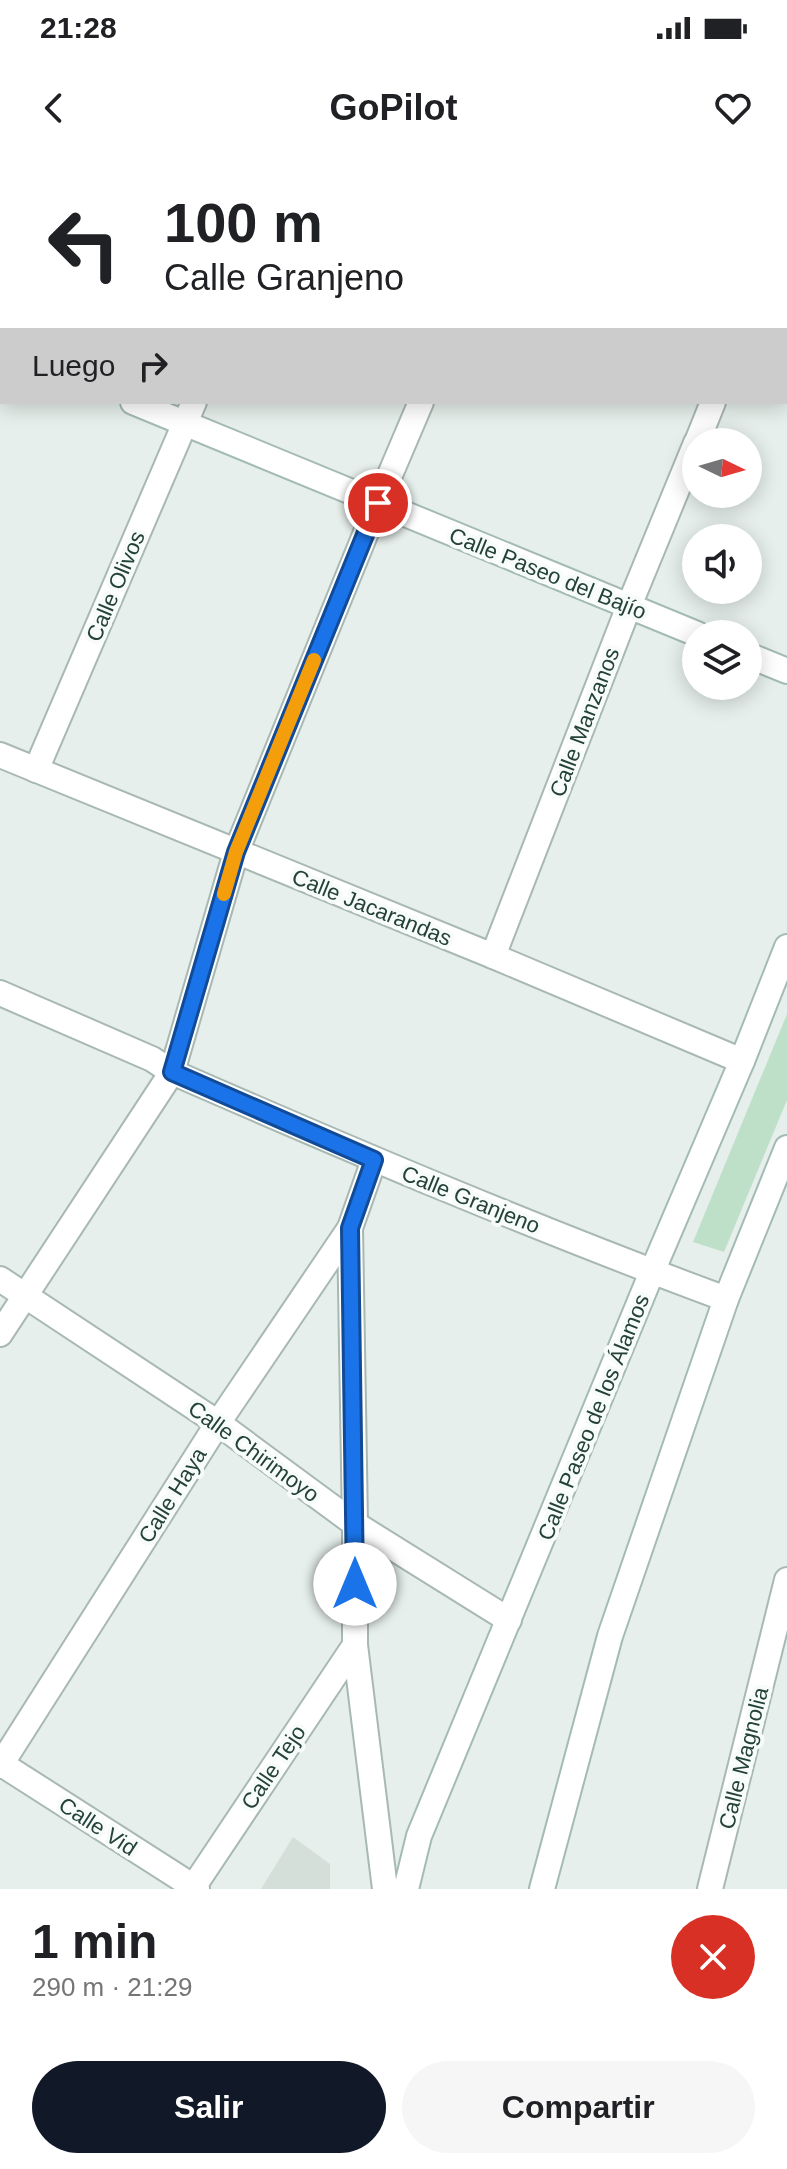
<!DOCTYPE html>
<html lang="es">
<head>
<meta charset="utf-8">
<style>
	:root { --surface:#fff; --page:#f6f6f6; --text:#202124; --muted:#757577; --accent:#111827 }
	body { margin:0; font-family:Arial,sans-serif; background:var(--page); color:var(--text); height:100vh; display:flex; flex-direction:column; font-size:30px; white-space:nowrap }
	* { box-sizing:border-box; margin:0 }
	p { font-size:26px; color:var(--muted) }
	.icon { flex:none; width:44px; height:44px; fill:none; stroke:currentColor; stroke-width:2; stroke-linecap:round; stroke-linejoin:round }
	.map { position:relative; height:1729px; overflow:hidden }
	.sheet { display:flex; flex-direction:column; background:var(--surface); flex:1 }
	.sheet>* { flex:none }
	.hud { position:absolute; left:0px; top:0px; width:788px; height:244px; box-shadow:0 4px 20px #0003; background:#fff; color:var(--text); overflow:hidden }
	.needle { width:52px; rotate:95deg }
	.tools { position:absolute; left:682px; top:268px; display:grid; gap:16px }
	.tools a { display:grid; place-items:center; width:80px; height:80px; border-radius:50%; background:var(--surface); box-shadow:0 4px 20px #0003; font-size:40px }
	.pin { position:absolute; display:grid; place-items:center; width:68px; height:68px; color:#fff; margin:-34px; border:4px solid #fff; border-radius:50%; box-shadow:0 2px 8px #0007 }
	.me { position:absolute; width:88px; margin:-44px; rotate:0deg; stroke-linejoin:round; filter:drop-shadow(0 0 6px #0008) }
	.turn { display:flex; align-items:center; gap:28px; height:168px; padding:0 32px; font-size:36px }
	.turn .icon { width:104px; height:104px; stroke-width:2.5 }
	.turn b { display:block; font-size:56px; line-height:68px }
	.then { display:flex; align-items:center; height:76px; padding:0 32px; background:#0003; gap:16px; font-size:30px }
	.round { display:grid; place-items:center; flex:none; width:84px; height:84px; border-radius:42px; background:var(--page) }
	.head { display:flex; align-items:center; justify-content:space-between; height:136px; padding:0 32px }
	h1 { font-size:48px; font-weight:600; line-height:60px }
	.action { display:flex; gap:16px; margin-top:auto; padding:16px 32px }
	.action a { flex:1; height:92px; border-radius:48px; background:var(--accent); color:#fff; font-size:32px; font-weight:600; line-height:92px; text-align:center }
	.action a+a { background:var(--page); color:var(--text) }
	.status { display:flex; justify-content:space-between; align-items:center; height:56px; padding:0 40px; background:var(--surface); direction:ltr }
	.status svg { height:22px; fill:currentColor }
	header { display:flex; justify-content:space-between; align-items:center; height:104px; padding:0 32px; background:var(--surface); font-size:36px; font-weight:600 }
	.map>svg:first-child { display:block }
</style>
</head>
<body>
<div class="status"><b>21:28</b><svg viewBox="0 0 49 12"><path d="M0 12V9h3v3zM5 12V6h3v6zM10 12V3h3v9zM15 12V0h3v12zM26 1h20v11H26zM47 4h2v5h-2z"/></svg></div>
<header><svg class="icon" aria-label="back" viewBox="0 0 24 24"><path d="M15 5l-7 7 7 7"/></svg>GoPilot<svg class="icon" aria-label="heart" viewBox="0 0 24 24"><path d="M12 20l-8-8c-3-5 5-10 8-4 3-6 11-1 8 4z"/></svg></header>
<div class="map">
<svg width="787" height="1729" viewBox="0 0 787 1729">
	<rect width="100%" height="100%" fill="#e6efeb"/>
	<polygon fill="#d4dfda" points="293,1677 330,1704 330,1729 261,1729"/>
	<polygon fill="#bfe0c8" points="787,854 787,940 724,1092 693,1082"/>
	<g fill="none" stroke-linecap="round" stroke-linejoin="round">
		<g stroke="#a8b8b2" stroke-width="28">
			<g id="street">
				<polyline points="579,0 583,2"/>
				<polyline points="67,2 68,0"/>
				<polyline points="297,2 298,0"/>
				<polyline points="526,2 526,0"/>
				<polyline points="786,64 787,62"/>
				<polyline points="786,87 787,88"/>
				<polyline points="0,163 2,158"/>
				<polyline points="697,282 713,242"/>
				<polyline points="0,595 493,796 742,901"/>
				<polyline points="36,610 194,242"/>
				<polyline points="493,796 629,446 696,283"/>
				<path d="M0 833 152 899 172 912C355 992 539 1070 726 1139"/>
				<polyline points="374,1000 350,1068 355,1364 355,1485 385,1729"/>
				<polyline points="0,1119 218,1263 355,1364 509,1460"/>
				<polyline points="0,1174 172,912 236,692 378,343 421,242"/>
				<polyline points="0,1603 197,1729"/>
				<polyline points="0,1606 218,1263 350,1068"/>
				<polyline points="192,1729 355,1485"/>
				<polyline points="710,1729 787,1420"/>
			</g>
		</g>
		<g stroke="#a4bbb3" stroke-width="28">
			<g id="secondary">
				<polyline points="0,187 2,188"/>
				<polyline points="133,242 697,474"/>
				<polyline points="748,495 787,511"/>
				<polyline points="406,1729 419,1676 652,1112 742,901 787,787"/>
				<polyline points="542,1729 610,1476 726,1139 787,988"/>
			</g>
		</g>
		<use href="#street" stroke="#fff" stroke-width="24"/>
		<use href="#secondary" stroke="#fff" stroke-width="24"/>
	</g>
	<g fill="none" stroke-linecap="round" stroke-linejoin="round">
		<g stroke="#114b97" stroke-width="20">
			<polyline id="route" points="355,1424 350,1068 374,1000 172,912 236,692 378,343"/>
		</g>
		<use href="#route" stroke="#1a73e8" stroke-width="14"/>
		<polyline stroke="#f59e0b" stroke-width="14" points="224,734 236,692 314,500"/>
	</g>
	<g text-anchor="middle" stroke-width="8" stroke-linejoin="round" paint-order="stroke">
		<g font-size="22" fill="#24423a" stroke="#f7fbf9">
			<text transform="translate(548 413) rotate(22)" y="8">Calle Paseo del Bajío</text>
			<text transform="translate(115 426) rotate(-67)" y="8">Calle Olivos</text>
			<text transform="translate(584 562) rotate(-69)" y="8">Calle Manzanos</text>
			<text transform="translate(372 747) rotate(22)" y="8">Calle Jacarandas</text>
			<text transform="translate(471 1039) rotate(22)" y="8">Calle Granjeno</text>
			<text transform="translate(593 1257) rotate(-68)" y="8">Calle Paseo de los Álamos</text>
			<text transform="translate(254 1291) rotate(36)" y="8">Calle Chirimoyo</text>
			<text transform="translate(172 1335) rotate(-58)" y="8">Calle Haya</text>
			<text transform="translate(743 1598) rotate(-76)" y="8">Calle Magnolia</text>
			<text transform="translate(273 1607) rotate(-56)" y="8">Calle Tejo</text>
			<text transform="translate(98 1666) rotate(33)" y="8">Calle Vid</text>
		</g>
	</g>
</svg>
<div class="tools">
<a><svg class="needle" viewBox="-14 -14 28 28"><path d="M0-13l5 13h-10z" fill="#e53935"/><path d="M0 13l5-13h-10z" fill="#757577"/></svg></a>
<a><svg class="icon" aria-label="sound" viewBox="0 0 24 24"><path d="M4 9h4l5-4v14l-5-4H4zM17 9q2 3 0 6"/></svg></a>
<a><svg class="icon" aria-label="layers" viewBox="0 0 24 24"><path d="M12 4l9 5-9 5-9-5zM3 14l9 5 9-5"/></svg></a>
</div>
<div class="pin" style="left:378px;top:343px;background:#d93025"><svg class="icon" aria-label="arrive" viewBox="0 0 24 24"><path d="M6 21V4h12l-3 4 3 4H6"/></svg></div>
<svg class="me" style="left:355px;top:1424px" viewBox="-20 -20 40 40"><circle r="19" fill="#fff"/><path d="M0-13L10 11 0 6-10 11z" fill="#1a73e8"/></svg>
<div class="hud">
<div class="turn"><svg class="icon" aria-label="left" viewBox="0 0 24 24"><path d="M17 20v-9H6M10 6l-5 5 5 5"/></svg><div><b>100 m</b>Calle Granjeno</div></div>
<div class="then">Luego<svg class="icon" aria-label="right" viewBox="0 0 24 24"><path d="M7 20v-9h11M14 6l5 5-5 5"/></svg></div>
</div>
</div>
<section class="sheet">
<div class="head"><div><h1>1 min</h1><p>290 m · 21:29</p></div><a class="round" style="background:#d93025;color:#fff"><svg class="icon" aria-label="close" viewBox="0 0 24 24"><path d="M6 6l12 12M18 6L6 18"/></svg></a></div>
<div class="action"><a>Salir</a><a>Compartir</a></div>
</section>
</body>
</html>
